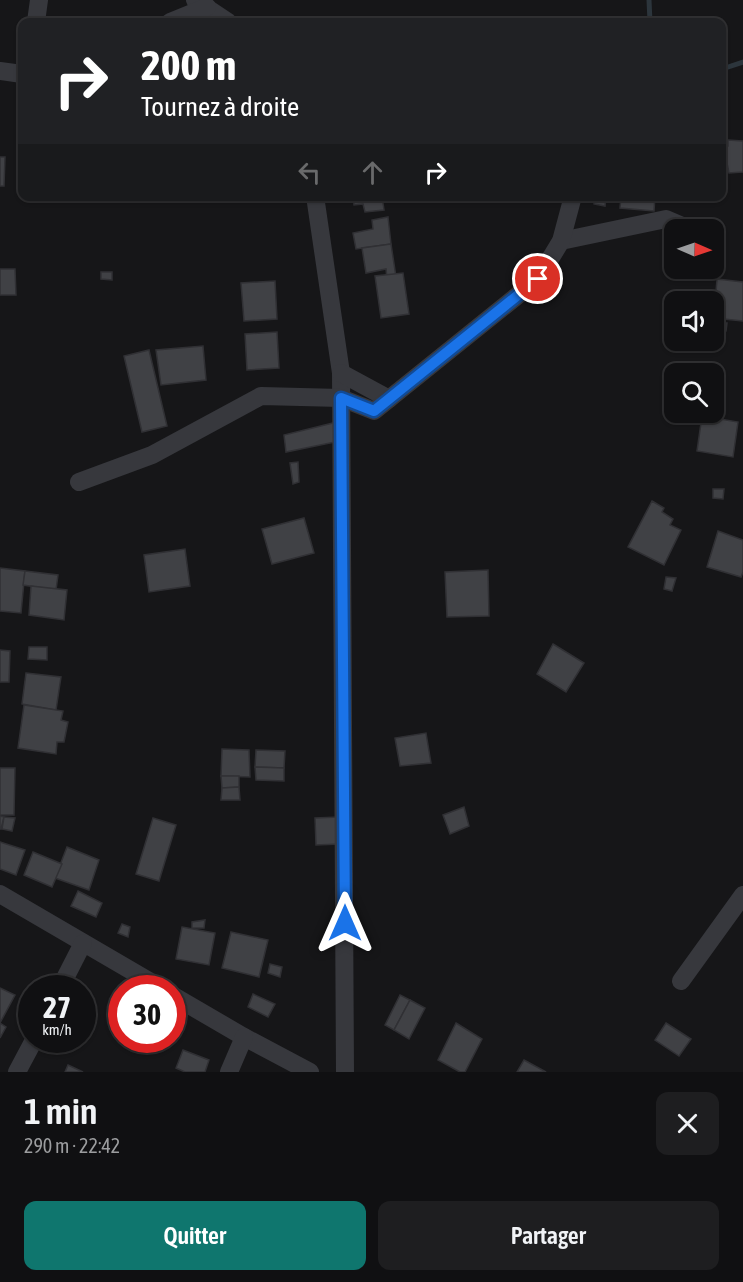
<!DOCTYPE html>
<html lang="fr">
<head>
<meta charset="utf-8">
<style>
	:root { --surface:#101012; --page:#1e1e20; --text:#f1f3f6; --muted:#9c9d9f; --line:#303032; --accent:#0f766e }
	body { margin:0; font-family:"Asap Condensed",sans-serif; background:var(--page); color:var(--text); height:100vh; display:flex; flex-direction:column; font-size:22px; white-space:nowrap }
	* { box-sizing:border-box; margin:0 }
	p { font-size:20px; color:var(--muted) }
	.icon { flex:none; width:33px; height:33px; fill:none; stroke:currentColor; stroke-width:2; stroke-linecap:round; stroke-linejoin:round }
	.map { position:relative; height:1072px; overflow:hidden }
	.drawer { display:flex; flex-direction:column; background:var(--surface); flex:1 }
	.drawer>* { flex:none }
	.hud { position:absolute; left:18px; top:18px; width:708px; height:183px; border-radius:12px; box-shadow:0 2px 4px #0004,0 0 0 2px var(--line); background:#202124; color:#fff; overflow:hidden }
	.needle { width:39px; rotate:92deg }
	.controls { position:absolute; left:664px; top:219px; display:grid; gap:12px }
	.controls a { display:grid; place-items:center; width:60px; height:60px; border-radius:12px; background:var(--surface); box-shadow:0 2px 4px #0004,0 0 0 2px var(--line); font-size:30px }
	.speed { position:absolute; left:18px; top:975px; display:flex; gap:12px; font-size:30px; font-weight:700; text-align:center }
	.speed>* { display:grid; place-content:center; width:78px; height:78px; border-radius:50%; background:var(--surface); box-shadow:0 2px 4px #0004,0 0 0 2px var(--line); line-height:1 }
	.speed small { font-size:15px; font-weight:400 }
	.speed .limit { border:9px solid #d22; background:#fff; color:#111 }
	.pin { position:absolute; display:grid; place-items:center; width:51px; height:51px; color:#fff; margin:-26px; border:3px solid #fff; border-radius:50%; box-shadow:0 2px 6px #0007 }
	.me { position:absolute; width:66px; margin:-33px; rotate:0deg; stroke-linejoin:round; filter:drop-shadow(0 0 4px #0008) }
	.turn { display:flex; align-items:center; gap:21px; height:126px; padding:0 24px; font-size:27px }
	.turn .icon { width:78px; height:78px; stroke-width:2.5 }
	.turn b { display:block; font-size:42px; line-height:51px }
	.lanes { display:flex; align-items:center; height:57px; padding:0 24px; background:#0003; justify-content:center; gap:30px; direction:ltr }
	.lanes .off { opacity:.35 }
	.round { display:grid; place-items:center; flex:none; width:63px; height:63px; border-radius:12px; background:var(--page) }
	.overview { display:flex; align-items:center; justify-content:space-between; height:102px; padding:0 24px }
	h1 { font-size:36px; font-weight:600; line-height:45px }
	.action { display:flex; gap:12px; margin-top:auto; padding:12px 24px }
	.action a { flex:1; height:69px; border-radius:12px; background:var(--accent); color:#fff; font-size:24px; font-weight:600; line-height:69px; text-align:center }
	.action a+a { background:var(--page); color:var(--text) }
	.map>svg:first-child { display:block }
</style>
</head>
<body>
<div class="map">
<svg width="743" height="1072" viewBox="0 0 743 1072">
	<rect width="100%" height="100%" fill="#161618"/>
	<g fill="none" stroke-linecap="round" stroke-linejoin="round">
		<g stroke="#2c353c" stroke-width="5">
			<polyline points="649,0 650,22"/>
			<polyline points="722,69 743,62"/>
		</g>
	</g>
	<g fill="#404145" stroke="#303034" stroke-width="1.5">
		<polygon points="728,140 743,141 743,172 729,173 727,163 722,163 722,146 728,146"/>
		<polygon points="0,157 5,157 4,186 0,186"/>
		<polygon points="353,196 382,196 384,210 365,212 363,204 354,205"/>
		<polygon points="595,196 606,197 605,206 594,204"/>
		<polygon points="621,196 655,196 654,211 620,208"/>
		<polygon points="388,217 391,244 356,249 353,233 373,229 372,220"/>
		<polygon points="391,244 396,277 387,279 386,269 366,273 362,248"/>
		<polygon points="0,269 15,269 16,295 0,295"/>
		<polygon points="101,272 112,272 112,280 101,279"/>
		<polygon points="403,273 409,314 381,318 375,276"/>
		<polygon points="717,279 743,282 743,321 714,318"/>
		<polygon points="275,281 277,319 244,321 241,283"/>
		<polygon points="714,323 727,323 726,331 714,331"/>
		<polygon points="277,332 279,368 247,370 245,334"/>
		<polygon points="203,346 206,380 161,385 156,350"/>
		<polygon points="149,350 167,426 142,432 124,356"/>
		<polygon points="702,416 738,422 733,457 697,451"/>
		<polygon points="337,422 340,441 286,452 284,435"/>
		<polygon points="298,462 299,482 293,484 290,463"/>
		<polygon points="713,489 724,489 723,499 713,498"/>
		<polygon points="652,501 664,508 662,512 673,519 670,525 681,530 664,565 628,547"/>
		<polygon points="304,518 314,553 272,564 262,529"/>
		<polygon points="718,531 743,540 743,572 741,577 707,567"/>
		<polygon points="185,549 190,586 149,592 144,555"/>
		<polygon points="0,568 25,571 21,613 0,611"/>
		<polygon points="488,570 489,616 447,617 445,572"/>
		<polygon points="25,571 58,575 56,590 23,585"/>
		<polygon points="666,577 676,578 672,591 664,589"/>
		<polygon points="31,586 67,590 64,620 29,615"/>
		<polygon points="553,644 584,663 566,692 537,674"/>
		<polygon points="29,647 47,647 47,660 28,659"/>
		<polygon points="0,650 10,651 9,682 0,682"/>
		<polygon points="26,673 61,677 56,710 22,704"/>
		<polygon points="24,705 63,711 61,720 68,722 64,742 57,742 56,754 18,748"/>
		<polygon points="426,733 431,763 400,766 395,738"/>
		<polygon points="222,749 249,750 250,777 221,776"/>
		<polygon points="256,750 285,751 284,768 255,767"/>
		<polygon points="255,767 284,768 284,781 256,780"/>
		<polygon points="0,768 15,768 14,815 0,815"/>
		<polygon points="221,776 239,776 239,787 222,788"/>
		<polygon points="239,787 240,800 221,800 222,788"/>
		<polygon points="464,807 469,826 450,834 443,815"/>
		<polygon points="0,816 4,817 1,829 0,829"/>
		<polygon points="4,817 15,818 12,831 2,829"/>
		<polygon points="339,817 340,844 316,845 315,818"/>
		<polygon points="153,818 176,825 159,881 136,874"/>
		<polygon points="0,842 25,850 16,875 0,869"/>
		<polygon points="67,847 99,860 89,890 55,878"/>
		<polygon points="33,852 62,864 52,887 24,875"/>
		<polygon points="78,891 102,903 96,917 71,906"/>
		<polygon points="205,920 204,928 192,928 192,922"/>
		<polygon points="122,924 130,927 128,937 118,933"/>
		<polygon points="182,927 215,933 209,965 176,959"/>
		<polygon points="231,932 268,940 259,977 222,968"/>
		<polygon points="270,964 282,967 280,977 268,973"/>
		<polygon points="0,988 15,995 0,1023 6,1027 0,1038"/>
		<polygon points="253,994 275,1004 268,1017 248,1007"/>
		<polygon points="400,995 410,1000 394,1030 385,1025"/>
		<polygon points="410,1000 425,1008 409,1039 394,1030"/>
		<polygon points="456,1023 482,1039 465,1072 460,1072 438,1060"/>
		<polygon points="666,1023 691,1039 679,1056 655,1040"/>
		<polygon points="183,1050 209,1060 205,1072 185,1072 176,1068"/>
		<polygon points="524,1060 546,1072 517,1072"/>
		<polygon points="68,1065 83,1072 65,1072"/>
	</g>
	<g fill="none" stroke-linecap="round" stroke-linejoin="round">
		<g stroke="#37383d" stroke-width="18">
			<polyline points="195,0 228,22"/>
			<polyline points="36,22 39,0"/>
			<polyline points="170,22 207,7"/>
			<polyline points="0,71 22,74"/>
			<polyline points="315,196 341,373 345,1072"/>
			<polyline points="561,241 666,219 680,225 685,230"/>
			<polyline points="341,373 389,399"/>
			<polyline points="79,482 152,455 261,396 341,398 374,411 538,279 561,241 573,196"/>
			<polyline points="0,894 161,988"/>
			<polyline points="681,981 743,895"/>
			<polyline points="60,988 83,943"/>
			<polyline points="172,995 244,1037 310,1072"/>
			<polyline points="17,1072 34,1040"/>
			<polyline points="229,1072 244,1037"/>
		</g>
	</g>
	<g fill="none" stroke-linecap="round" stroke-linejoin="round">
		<g stroke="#114b97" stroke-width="15">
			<polyline id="route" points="345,923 341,398 374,411 538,279"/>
		</g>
		<use href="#route" stroke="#1a73e8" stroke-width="10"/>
	</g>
</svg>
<div class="controls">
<a><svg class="needle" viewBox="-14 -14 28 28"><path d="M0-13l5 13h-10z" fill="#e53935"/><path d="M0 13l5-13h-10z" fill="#9c9d9f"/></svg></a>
<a><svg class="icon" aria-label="sound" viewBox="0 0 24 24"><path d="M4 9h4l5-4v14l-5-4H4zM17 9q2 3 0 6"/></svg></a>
<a><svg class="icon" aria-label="search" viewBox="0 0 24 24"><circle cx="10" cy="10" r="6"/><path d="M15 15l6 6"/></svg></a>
</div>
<div class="speed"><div>27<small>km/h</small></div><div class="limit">30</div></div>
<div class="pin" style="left:538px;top:279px;background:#d93025"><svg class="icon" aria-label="arrive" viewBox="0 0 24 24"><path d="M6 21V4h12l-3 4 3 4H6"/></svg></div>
<svg class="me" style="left:345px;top:923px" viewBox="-20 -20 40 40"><path d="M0-17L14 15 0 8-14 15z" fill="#1a73e8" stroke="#fff" stroke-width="4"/></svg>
<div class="hud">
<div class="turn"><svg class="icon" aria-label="right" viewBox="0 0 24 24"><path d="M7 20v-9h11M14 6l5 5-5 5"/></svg><div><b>200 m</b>Tournez à droite</div></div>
<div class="lanes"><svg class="icon off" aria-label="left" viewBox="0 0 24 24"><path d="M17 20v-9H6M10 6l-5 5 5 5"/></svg><svg class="icon off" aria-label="ahead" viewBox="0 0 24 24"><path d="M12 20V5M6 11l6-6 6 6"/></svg><svg class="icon" aria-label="right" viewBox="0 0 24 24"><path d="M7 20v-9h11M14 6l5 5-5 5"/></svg></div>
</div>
</div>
<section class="drawer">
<div class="overview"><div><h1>1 min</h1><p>290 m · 22:42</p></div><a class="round"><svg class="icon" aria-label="close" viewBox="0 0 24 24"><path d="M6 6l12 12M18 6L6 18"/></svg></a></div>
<div class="action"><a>Quitter</a><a>Partager</a></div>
</section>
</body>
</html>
